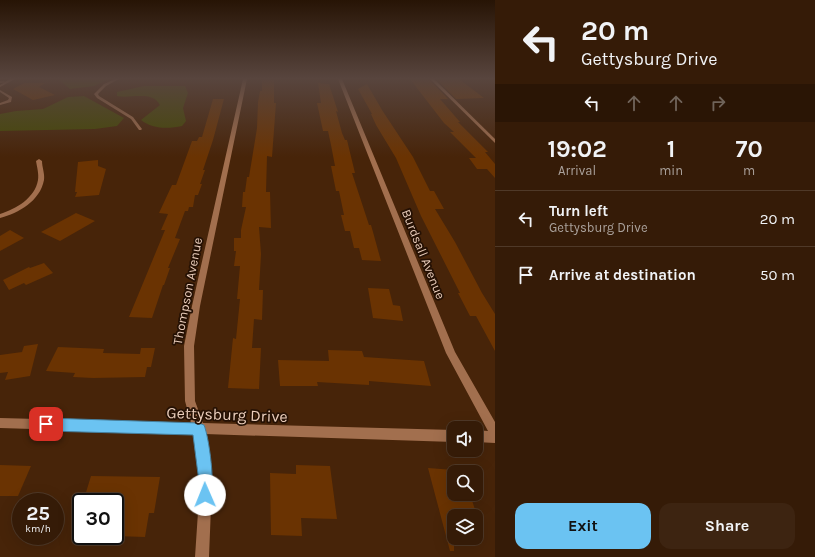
<!DOCTYPE html>
<html lang="en">
<head>
<meta charset="utf-8">
<style>
	:root { --surface:#351b07; --page:#3d2411; --text:#f1f3f6; --muted:#aaa19b; --line:#4f3928; --accent:#6bc3f2 }
	body { margin:0; font-family:Karla,sans-serif; background:var(--page); color:var(--text); height:100vh; display:flex; flex-direction:column; font-size:15px; white-space:nowrap }
	* { box-sizing:border-box; margin:0 }
	p { font-size:13px; color:var(--muted) }
	.icon { flex:none; width:22px; height:22px; fill:none; stroke:currentColor; stroke-width:2; stroke-linecap:round; stroke-linejoin:round }
	.map { position:relative; flex:1; overflow:hidden }
	.panel { display:flex; flex-direction:column; background:var(--surface); width:320px }
	.panel>* { flex:none }
	.top-card { background:#351b07; color:var(--text); overflow:hidden }
	.tools { position:absolute; left:447px; top:421px; display:grid; gap:8px }
	.tools a { display:grid; place-items:center; width:36px; height:36px; border-radius:8px; background:var(--surface); box-shadow:0 4px 16px #0002,0 0 0 1px var(--line); font-size:20px }
	.speed { position:absolute; left:12px; top:493px; display:flex; gap:8px; font-size:20px; font-weight:700; text-align:center }
	.speed>* { display:grid; place-content:center; width:52px; height:52px; border-radius:50%; background:var(--surface); box-shadow:0 4px 16px #0002,0 0 0 1px var(--line); line-height:1 }
	.speed small { font-size:10px; font-weight:400 }
	.speed .limit { border:2px solid #111; border-radius:6px; background:#fff; color:#111 }
	.pin { position:absolute; display:grid; place-items:center; width:34px; height:34px; color:#fff; margin:-17px; border-radius:8px; box-shadow:0 2px 6px #0006 }
	.me { position:absolute; width:44px; margin:-22px; rotate:359deg; stroke-linejoin:round; filter:drop-shadow(0 0 3px #0008) }
	.turn { display:flex; align-items:center; gap:14px; height:84px; padding:0 20px; font-size:18px }
	.turn .icon { width:52px; height:52px; stroke-width:2.5 }
	.turn b { display:block; font-size:28px; line-height:34px }
	.lanes { display:flex; align-items:center; height:38px; padding:0 20px; background:#0003; justify-content:center; gap:20px; direction:ltr }
	.lanes .off { opacity:.35 }
	.eta { display:flex; justify-content:space-evenly; align-items:center; height:68px; text-align:center }
	.eta b { font-size:24px; font-weight:700; line-height:28px }
	.button { display:flex; gap:8px; margin-top:auto; padding:8px 20px }
	.button a { flex:1; height:46px; border-radius:12px; background:var(--accent); color:#111; font-size:16px; font-weight:700; line-height:46px; text-align:center }
	.button a+a { background:var(--page); color:var(--text) }
	ul { padding:0; list-style:none }
	li { display:flex; align-items:center; gap:12px; height:56px; padding:0 20px; border-top:1px solid var(--line) }
	li div { flex:1 }
	li b { display:block; font-size:15px }
	li em { font-style:normal }
	main { display:flex; flex:1; min-height:0 }
	.map>svg:first-child { display:block }
</style>
</head>
<body>
<main>
<div class="map">
<svg width="495" height="557" viewBox="0 0 495 557">
	<rect width="100%" height="100%" fill="#472409"/>
	<g fill="#444803">
		<polygon points="63,79 109,79 94,86 70,89 59,80"/>
		<path d="M144 86H185L188 93 183 108 186 121 182 126C168 129 152 129 141 120L160 105C152 90 131 99 117 96V92Z"/>
		<polygon points="84,96 124,118 117,126 95,129 0,131 0,114 16,111 43,109 68,97"/>
	</g>
	<g fill="#6a3302">
		<polygon points="410,79 429,79 448,99 440,99 460,122 458,122 488,152 485,152 495,164 495,178 487,169 477,169 469,158 476,158 450,132 454,132 444,123"/>
		<polygon points="436,79 459,79 484,98 456,99"/>
		<polygon points="262,80 274,80 274,103 276,103 272,157 267,156 266,192 270,192 271,228 259,227 261,254 259,290 263,290 262,320 254,319 252,348 261,348 259,389 228,388 233,338 236,339 240,299 237,299 240,266 234,266 236,251 234,251 234,238 241,238 241,230 246,207 242,207 243,192 245,192 247,177 249,177 257,128 258,102 260,91 262,91"/>
		<polygon points="24,83 45,83 39,87 55,95 33,100 13,89"/>
		<polygon points="318,83 329,84 338,112 336,111 342,133 345,140 347,140 355,173 352,173 369,225 371,225 373,232 381,261 362,260 359,248 354,248 350,231 345,231 341,215 344,215 339,191 336,191 331,166 335,166 331,145 328,131 323,131 317,103 321,103"/>
		<polygon points="367,84 382,110 413,157 430,191 434,191 444,209 435,209 455,242 482,293 495,314 495,351 476,316 470,316 458,293 460,293 421,216 396,158 376,125 371,114 372,114 358,89"/>
		<polygon points="213,99 224,99 213,140 203,170 205,170 200,184 202,184 198,195 195,195 193,207 189,207 188,211 185,211 175,238 180,239 168,268 170,268 164,285 163,285 152,318 129,317 165,230 161,230 168,214 159,213 172,185 176,185 192,141 197,141 199,137 202,137"/>
		<polygon points="98,160 98,166 106,169 99,195 75,197 77,192 75,192 78,162"/>
		<polygon points="76,213 95,221 60,241 41,232"/>
		<polygon points="10,230 24,238 0,251 0,236"/>
		<polygon points="44,263 53,273 26,285 24,283 9,290 3,280 29,267 30,268"/>
		<polygon points="368,288 389,289 393,305 400,306 403,321 373,318"/>
		<polygon points="38,344 30,376 5,380 8,372 0,373 0,355 22,352 24,346"/>
		<polygon points="58,347 104,349 103,353 140,354 141,348 155,348 151,367 147,367 145,377 93,378 73,377 75,373 46,371"/>
		<polygon points="328,350 362,351 364,357 424,361 431,386 369,381 369,385 317,382 318,386 280,386 278,360 329,361"/>
		<polygon points="0,465 31,466 18,496 0,496"/>
		<polygon points="296,465 330,466 337,519 301,518 302,536 271,535 270,473 296,474"/>
		<polygon points="428,468 454,470 454,494 470,494 477,516 454,516 454,551 450,551"/>
		<polygon points="91,476 160,477 154,513 149,513 145,537 115,536 115,502 83,502"/>
	</g>
	<g fill="none" stroke-linecap="round" stroke-linejoin="round">
		<g fill="#a26f4e" fill-rule="evenodd">
			<polygon points="115,79 119,79 106,86 98,94 99,96 133,117 142,129 141,130 139,130 131,119 97,98 94,94 104,84"/>
			<polygon points="0,81 10,82 0,83"/>
			<polygon points="0,90 12,97 11,102 0,105 0,103 8,100 9,98 0,92"/>
		</g>
		<g fill="#a26f4e" fill-rule="evenodd">
			<polygon points="10,79 15,79 0,87 0,85"/>
			<polygon points="243,79 247,79 200,306 194,346 195,401 203,423 454,430 454,442 205,434 212,482 209,557 195,557 200,482 194,434 0,428 0,418 191,423 185,401 184,346 192,306"/>
			<polygon points="338,79 342,79 455,352 495,422 495,443 476,442 476,430 488,431 446,353"/>
			<polygon points="430,79 434,79 495,139 495,143"/>
			<path d="M39 159 42 161C42 167 45 174 44 180 40 201 19 213 0 218V214C16 209 35 198 38 180 39 174 37 167 36 161Z"/>
		</g>
	</g>
	<linearGradient id="sky" x2="0" y2="1"><stop stop-color="#271405"/><stop offset="0.5" stop-color="#58453e"/><stop offset="1" stop-color="#58453e" stop-opacity="0"/></linearGradient>
	<rect width="495" height="157" fill="url(#sky)"/>
	<path fill="#6bc3f2" stroke="#467f9d" d="M46 418 199 423 204 425C209 437 216 488 210 500L205 503 200 500 198 495 199 482 193 435 46 431 41 429 39 424 41 420Z"/>
	<g text-anchor="middle" stroke-width="3.5" stroke-linejoin="round" paint-order="stroke">
		<g font-size="13" fill="#eacdbb" stroke="#251104">
			<text transform="translate(424 254) rotate(68)" y="5">Burdsall Avenue</text>
			<text transform="translate(187 291) rotate(-79)" y="5">Thompson Avenue</text>
		</g>
		<g font-size="16" fill="#eacdbb" stroke="#251104">
			<text transform="translate(227 414) rotate(2)" y="6">Gettysburg Drive</text>
		</g>
	</g>
</svg>
<div class="tools">
<a><svg class="icon" aria-label="sound" viewBox="0 0 24 24"><path d="M4 9h4l5-4v14l-5-4H4zM17 9q2 3 0 6"/></svg></a>
<a><svg class="icon" aria-label="search" viewBox="0 0 24 24"><circle cx="10" cy="10" r="6"/><path d="M15 15l6 6"/></svg></a>
<a><svg class="icon" aria-label="layers" viewBox="0 0 24 24"><path d="M12 4l9 5-9 5-9-5zM3 14l9 5 9-5"/></svg></a>
</div>
<div class="speed"><div>25<small>km/h</small></div><div class="limit">30</div></div>
<div class="pin" style="left:46px;top:424px;background:#d93025"><svg class="icon" aria-label="arrive" viewBox="0 0 24 24"><path d="M6 21V4h12l-3 4 3 4H6"/></svg></div>
<svg class="me" style="left:205px;top:495px" viewBox="-20 -20 40 40"><circle r="19" fill="#fff"/><path d="M0-13L10 11 0 6-10 11z" fill="#6bc3f2"/></svg>
</div>
<section class="panel">
<div class="top-card">
<div class="turn"><svg class="icon" aria-label="left" viewBox="0 0 24 24"><path d="M17 20v-9H6M10 6l-5 5 5 5"/></svg><div><b>20 m</b>Gettysburg Drive</div></div>
<div class="lanes"><svg class="icon" aria-label="left" viewBox="0 0 24 24"><path d="M17 20v-9H6M10 6l-5 5 5 5"/></svg><svg class="icon off" aria-label="ahead" viewBox="0 0 24 24"><path d="M12 20V5M6 11l6-6 6 6"/></svg><svg class="icon off" aria-label="ahead" viewBox="0 0 24 24"><path d="M12 20V5M6 11l6-6 6 6"/></svg><svg class="icon off" aria-label="right" viewBox="0 0 24 24"><path d="M7 20v-9h11M14 6l5 5-5 5"/></svg></div>
</div>
<div class="eta">
<div><b>19:02</b><p>Arrival</p></div>
<div><b>1</b><p>min</p></div>
<div><b>70</b><p>m</p></div>
</div>
<ul>
<li><svg class="icon" aria-label="left" viewBox="0 0 24 24"><path d="M17 20v-9H6M10 6l-5 5 5 5"/></svg><div><b>Turn left</b><p>Gettysburg Drive</p></div><em>20 m</em></li>
<li><svg class="icon" aria-label="arrive" viewBox="0 0 24 24"><path d="M6 21V4h12l-3 4 3 4H6"/></svg><div><b>Arrive at destination</b></div><em>50 m</em></li>
</ul>
<div class="button"><a>Exit</a><a>Share</a></div>
</section>
</main>
</body>
</html>
